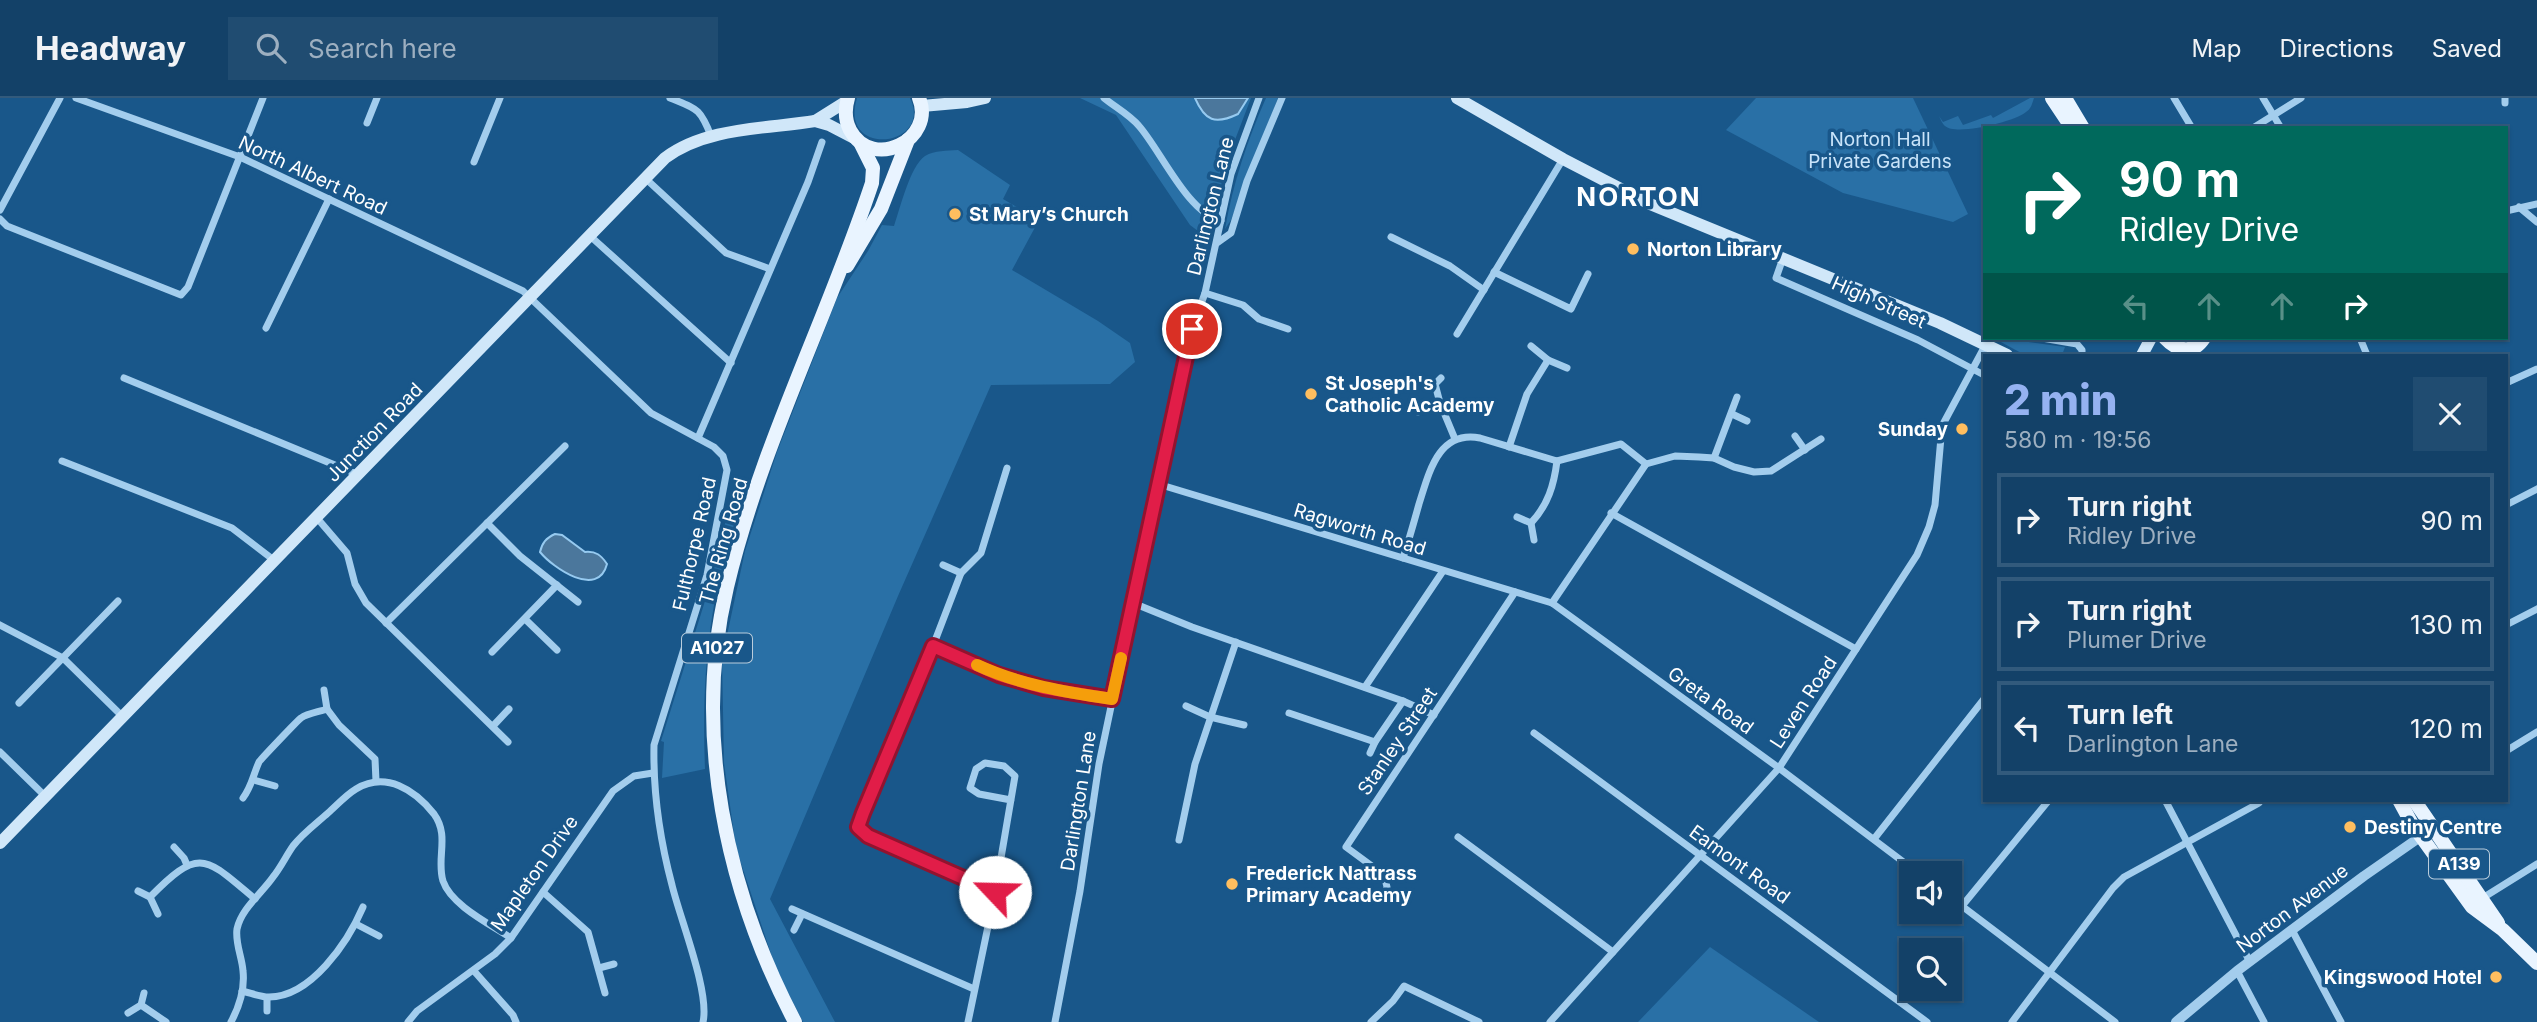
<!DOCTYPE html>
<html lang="en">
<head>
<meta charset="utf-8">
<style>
	:root { --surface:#134168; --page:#204c71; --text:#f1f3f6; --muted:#9dafc0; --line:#325a7c; --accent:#95b2f1 }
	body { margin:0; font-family:Inter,sans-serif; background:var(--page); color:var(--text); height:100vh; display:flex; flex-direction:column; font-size:26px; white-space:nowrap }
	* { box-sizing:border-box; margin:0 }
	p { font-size:23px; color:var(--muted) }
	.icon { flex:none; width:38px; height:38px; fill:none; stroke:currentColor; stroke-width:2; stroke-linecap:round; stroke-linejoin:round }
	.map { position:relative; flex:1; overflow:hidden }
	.sheet { position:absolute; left:1983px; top:256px; width:525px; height:448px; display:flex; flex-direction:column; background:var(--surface); border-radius:0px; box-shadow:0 2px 5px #0004,0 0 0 2px var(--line) }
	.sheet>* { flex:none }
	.hud { position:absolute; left:1983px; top:28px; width:525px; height:214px; border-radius:0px; box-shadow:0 2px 5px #0004,0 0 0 2px var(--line); background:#00695c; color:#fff; overflow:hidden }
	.buttons { position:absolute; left:1899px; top:763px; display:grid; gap:14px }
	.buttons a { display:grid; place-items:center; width:63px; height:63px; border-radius:0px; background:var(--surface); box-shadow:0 2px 5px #0004,0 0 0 2px var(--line); font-size:35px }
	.pin { position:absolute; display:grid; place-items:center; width:60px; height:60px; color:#fff; margin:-30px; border:4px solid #fff; border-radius:50%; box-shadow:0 2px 7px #0007 }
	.me { position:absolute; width:77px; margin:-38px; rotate:294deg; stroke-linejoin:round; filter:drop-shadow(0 0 5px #0008) }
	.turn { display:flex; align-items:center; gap:24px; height:147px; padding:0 21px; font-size:32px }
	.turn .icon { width:91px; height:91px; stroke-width:2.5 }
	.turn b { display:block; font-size:49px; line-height:60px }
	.lanes { display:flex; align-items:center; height:66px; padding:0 21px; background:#0003; justify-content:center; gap:35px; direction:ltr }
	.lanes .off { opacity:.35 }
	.round { display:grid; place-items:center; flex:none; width:74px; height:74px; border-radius:0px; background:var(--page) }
	.headline { display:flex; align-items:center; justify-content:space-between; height:119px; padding:0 21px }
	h1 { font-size:42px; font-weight:800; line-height:52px; color:var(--accent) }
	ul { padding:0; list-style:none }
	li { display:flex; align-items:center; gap:21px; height:94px; margin:0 14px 10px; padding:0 7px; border:4px solid var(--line); border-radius:0px }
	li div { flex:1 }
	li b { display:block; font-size:26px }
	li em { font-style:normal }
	header { display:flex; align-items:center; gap:42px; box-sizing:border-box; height:98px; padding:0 35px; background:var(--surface); border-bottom:2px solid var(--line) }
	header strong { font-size:33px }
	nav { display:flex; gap:38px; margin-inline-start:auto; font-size:24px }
	.search { width:490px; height:63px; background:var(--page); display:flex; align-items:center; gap:18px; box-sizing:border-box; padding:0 24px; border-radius:0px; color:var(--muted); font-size:26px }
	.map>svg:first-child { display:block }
</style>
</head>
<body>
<header>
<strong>Headway</strong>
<div class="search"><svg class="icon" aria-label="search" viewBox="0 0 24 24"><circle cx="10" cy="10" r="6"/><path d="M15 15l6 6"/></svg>Search here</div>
<nav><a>Map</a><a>Directions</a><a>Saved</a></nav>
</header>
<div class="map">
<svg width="2537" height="924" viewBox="0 0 2537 924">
	<rect width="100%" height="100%" fill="#19578a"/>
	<g fill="#2970a6">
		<path d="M857 0H910C934 49 838 61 857 0Z"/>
		<polygon points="1080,0 1251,0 1225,68 1210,142 1190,127 1116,17"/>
		<path d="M1266 0H1278L1231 122 1225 131C1233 85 1247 43 1266 0Z"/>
		<polygon points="1756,0 1913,0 1968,116 1953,124 1843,95 1726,32"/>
		<path d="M2030 0H2034C2032 6 2031 11 2026 14 2014 24 1956 38 1945 28 1943 27 1940 20 1939 18L1943 24 1958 18 1963 27 1991 17 1993 20Z"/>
		<path d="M958 52 1010 87 1003 101 1039 122 1012 172 1098 223 1130 245 1135 264 1110 286 991 287 898 498 770 801 835 924H803L777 874 736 750 724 665 722 561 745 453 777 354 837 200 868 153 882 127 894 128C900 111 910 68 925 58 935 52 947 53 958 52Z"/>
		<polygon points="1999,240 2065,249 2062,257 2025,257 1999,243"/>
		<path d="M733 392 745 395C710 487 701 573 705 671L662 680 664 644 661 643 711 484Z"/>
		<polygon points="1710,849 1819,924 1638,924"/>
	</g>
	<g fill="#4b779c" stroke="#96caf0" stroke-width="2">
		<path d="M1195 0H1248L1238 16C1215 27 1205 23 1195 0Z"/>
		<path d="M555 436 562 437 585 454C596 453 601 457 607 466 598 501 553 470 540 454 542 445 546 440 555 436Z"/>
	</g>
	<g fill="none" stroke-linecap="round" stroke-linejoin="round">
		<g stroke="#a3cded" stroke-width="7">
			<path d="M76 0 240 59 523 193 651 315 714 349 723 358 727 372 707 477 654 647C653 694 660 742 672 787 680 821 710 894 703 924"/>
			<path d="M670 0C697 11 700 10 711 38"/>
			<path d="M1104 0C1115 9 1130 17 1139 28 1161 53 1187 114 1221 123"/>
			<polyline points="2174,0 2192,30"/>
			<polyline points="2263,0 2281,30"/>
			<polyline points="2505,0 2505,5"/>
			<polyline points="367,25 377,0"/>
			<polyline points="2253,30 2301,0"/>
			<polyline points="474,64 500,0"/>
			<polyline points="645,80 726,155 770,171"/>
			<polyline points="2519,109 2537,124"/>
			<polyline points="0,112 60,0"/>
			<polyline points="2506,113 2537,106"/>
			<polyline points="0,121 7,128 181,197 188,189 263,0"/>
			<polyline points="589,137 731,265"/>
			<polyline points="1391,139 1450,168 1484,192"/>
			<polyline points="1217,145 1231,135 1247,83 1282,0"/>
			<polyline points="1783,160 1776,180 1918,242 1984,277"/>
			<polyline points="1494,174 1571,211 1588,176"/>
			<polyline points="1205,195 1243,207 1259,221 1288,231"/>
			<polyline points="266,230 329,101"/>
			<polyline points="1457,236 1563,61"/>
			<polyline points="2042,240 2077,246 2082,252 2082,257"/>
			<polyline points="2360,240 2367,257"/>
			<polyline points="1531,248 1548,262 1567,270"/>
			<polyline points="124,280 359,377"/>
			<polyline points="1441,280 1435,286 1440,305 1455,341"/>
			<polyline points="2506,285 2537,271"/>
			<polyline points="1418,314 1440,305"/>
			<polyline points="1732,316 1747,323"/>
			<polyline points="1795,338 1805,352"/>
			<polyline points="698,340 808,84 822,44"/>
			<polyline points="1509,349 1527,296 1548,262"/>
			<polyline points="1714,360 1737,299"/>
			<polyline points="62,363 232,430 275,463"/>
			<polyline points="1158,386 1552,505 1779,670 1918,775"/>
			<polyline points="2506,407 2537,391"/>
			<polyline points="1611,415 1856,551"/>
			<polyline points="1517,419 1531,425 1534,442"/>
			<polyline points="317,420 347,455 355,486 366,505 508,644"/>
			<polyline points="487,425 520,458 578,504"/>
			<path d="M1531 425C1548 407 1554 387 1557 363"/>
			<path d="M1403 460C1409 442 1414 424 1419 406 1429 375 1438 332 1480 340L1557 363 1621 346 1646 366"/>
			<polyline points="943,467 961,475 981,455 1007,370"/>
			<polyline points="961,475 933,548 858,729 868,739 995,795"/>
			<polyline points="1133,505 1192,529 1403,603 1434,617"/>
			<polyline points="1552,505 1646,366 1675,358 1699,359 1714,360 1734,369 1754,374 1771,373 1821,341"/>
			<polyline points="525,521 557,552"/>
			<polyline points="386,525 565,348"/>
			<polyline points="0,527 63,560 122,618"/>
			<polyline points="2506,527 2537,511"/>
			<polyline points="933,548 999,577 1044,590 1112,601"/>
			<polyline points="492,554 557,487"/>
			<polyline points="1365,589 1443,473"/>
			<polyline points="324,592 327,611"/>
			<polyline points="19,605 118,503"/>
			<polyline points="1186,608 1210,619 1244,627"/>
			<polyline points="1289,615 1375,644 1403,603"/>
			<polyline points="493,628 509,611"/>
			<polyline points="1534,635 1927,924"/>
			<polyline points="2506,653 2537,634"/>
			<polyline points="0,654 45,698"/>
			<polyline points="1370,655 1375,644"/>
			<polyline points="254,682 275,688"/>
			<path d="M243 700C252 688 253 677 259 664 260 662 298 622 301 620 308 615 319 614 327 611L339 627 375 661 376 683"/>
			<polyline points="2165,702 2250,864"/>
			<polyline points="1458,739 1613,854"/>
			<polyline points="1874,741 1984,601"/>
			<polyline points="1179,742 1195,666 1236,544"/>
			<polyline points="174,749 184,760 187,767"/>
			<polyline points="138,793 150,799 158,816"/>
			<polyline points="543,794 588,834 605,895"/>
			<path d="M150 799C200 748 205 759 255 801"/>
			<polyline points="1950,799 2115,924"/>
			<polyline points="2481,801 2537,766"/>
			<polyline points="1383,802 1387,789 1384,777 1346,749 1515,494"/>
			<polyline points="1962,808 2049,702"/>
			<polyline points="792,811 974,891"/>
			<polyline points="356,826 379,838"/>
			<polyline points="794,832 802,816"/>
			<polyline points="2292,832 2341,924"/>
			<polyline points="599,870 614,866"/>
			<polyline points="474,873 513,917 516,924"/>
			<polyline points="2237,873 2264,924"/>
			<path d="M242 893C251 895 260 899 269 899 311 899 348 844 363 809"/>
			<polyline points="267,900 267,913"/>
			<polyline points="141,907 166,924"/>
			<polyline points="128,915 141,907 144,895"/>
			<path d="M231 924C239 909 245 891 243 873 242 859 235 845 237 831 241 811 262 795 273 779 281 769 286 758 293 748 303 735 317 725 328 715 337 707 346 697 356 691 386 673 415 692 434 716 450 738 436 760 443 783 451 807 490 826 511 840"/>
			<polyline points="408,924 417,913 495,856 511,840 613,693 634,678 653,675"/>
			<polyline points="968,924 995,795 1015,678 1004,668 985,665 976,671 970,690 979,696 1011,702"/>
			<polyline points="1055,924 1080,793 1099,666 1182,270 1192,231 1205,195 1231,76 1259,0"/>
			<polyline points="1371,924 1393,903 1404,888 1479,924"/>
			<polyline points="1550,924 1779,670 1917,457 1929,429 1935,407 1942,328 1986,246 1992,240"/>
			<polyline points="2012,924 2113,790 2124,779 2259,705"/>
		</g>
		<polyline stroke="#a3cded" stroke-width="10" points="2176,924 2237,873 2364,778 2433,730"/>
		<g stroke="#d0e7f9" stroke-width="12">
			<polyline points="1457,0 1563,61 1650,106 1940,225 2007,257"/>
			<polyline points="922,8 967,4 985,0"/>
			<polyline points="815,23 847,3"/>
			<polyline points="2142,257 2151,240"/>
			<path d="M0 745 665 60C706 29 766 31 815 23L829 27 854 40"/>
		</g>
		<g stroke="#e9f4ff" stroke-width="14">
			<path d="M848 0C845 10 845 22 850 32 873 74 936 41 919 0"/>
			<polyline points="2052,0 2072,30"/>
			<polyline points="2065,0 2083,30"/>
			<polyline points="847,168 881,111 908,42"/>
			<path d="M2165 240C2177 253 2193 257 2204 240"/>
			<polyline points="2399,702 2412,726 2472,809 2503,832 2537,865"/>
			<polyline points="2414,702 2498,825"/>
			<path d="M795 924C726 793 692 635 727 489 760 350 827 221 872 85L873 70 861 46"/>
		</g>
	</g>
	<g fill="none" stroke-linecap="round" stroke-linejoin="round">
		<g stroke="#92132f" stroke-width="18">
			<polyline id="route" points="995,794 868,738 858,729 863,715 933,548 999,577 1044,590 1112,601 1192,231"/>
		</g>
		<use href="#route" stroke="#e11d48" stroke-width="12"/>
		<path stroke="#f59e0b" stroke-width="12" d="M977 567C1020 587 1065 594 1112 601L1121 560"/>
	</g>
	<g fill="#ffbe5f" stroke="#19578a" stroke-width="2.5">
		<circle cx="955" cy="116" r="7"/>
		<circle cx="1633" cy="151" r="7"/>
		<circle cx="1311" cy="296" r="7"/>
		<circle cx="1962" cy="331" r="7"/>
		<circle cx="2350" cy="729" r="7"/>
		<circle cx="1232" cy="786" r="7"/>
		<circle cx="2496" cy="879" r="7"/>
	</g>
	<g text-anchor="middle" stroke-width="7" stroke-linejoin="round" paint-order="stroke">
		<g fill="#19578a" stroke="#bacddc" stroke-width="2">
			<rect x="682" y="535.5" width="70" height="29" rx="5"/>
			<rect x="2429" y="751.5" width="60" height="29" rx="5"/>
		</g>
		<g font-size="18" font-weight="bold" fill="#fff">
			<text x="717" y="556">A1027</text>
			<text x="2459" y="772">A139</text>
		</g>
		<g font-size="19" fill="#c9e4fa" stroke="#19578a">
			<text x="1880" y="48">Norton Hall<tspan x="1880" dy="22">Private Gardens</tspan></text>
		</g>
		<g font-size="19" fill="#fff" stroke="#19578a">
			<text transform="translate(313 77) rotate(25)" y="7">North Albert Road</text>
			<text transform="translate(1210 108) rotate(-76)" y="7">Darlington Lane</text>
			<text transform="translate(1879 204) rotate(24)" y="7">High Street</text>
			<text transform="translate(374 334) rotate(-46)" y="7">Junction Road</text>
			<text transform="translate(1360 431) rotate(17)" y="7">Ragworth Road</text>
			<text transform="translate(723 443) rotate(-74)" y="7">The Ring Road</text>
			<text transform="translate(694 446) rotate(-77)" y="7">Fulthorpe Road</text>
			<text transform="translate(1711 602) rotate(36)" y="7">Greta Road</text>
			<text transform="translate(1803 604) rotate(-57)" y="7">Leven Road</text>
			<text transform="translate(1397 643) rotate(-56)" y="7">Stanley Street</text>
			<text transform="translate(1078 703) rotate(-81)" y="7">Darlington Lane</text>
			<text transform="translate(1740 766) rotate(36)" y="7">Eamont Road</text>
			<text transform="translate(534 775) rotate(-55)" y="7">Mapleton Drive</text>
			<text transform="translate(2292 810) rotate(-37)" y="7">Norton Avenue</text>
		</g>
		<g font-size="19" font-weight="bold" fill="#fff" stroke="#19578a" text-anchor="start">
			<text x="969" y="123">St Mary’s Church</text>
			<text x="1647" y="158">Norton Library</text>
			<text x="1325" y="292">St Joseph's<tspan x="1325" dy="22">Catholic Academy</tspan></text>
			<text x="1948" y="338" text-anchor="end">Sunday</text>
			<text x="2364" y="736">Destiny Centre</text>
			<text x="1246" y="782">Frederick Nattrass<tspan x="1246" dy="22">Primary Academy</tspan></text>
			<text x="2482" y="886" text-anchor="end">Kingswood Hotel</text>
		</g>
		<g font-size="26" font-weight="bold" letter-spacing="2" fill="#fff" stroke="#19578a">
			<text x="1639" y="108">NORTON</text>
		</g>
	</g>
</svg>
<div class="buttons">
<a><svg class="icon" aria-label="sound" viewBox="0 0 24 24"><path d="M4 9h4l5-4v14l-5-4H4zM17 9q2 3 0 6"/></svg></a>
<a><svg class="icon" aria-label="search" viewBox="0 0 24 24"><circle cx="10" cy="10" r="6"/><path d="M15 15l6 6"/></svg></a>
</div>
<div class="pin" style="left:1192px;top:231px;background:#d93025"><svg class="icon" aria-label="arrive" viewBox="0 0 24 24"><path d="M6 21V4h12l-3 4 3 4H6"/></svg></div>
<svg class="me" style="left:995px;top:794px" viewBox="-20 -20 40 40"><circle r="19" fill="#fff"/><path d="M0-13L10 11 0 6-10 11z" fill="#e11d48"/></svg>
<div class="hud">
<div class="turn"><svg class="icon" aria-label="right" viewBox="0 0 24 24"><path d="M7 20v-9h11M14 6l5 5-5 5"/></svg><div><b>90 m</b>Ridley Drive</div></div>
<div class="lanes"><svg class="icon off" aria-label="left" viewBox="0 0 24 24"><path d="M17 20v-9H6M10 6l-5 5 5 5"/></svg><svg class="icon off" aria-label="ahead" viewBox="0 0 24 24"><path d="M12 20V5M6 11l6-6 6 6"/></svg><svg class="icon off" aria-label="ahead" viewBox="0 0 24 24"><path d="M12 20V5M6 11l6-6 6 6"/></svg><svg class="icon" aria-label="right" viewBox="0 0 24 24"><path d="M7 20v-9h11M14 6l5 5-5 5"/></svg></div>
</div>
<section class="sheet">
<div class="headline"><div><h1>2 min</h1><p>580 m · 19:56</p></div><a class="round"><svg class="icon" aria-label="close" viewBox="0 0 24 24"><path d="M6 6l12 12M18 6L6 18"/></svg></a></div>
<ul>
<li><svg class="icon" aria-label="right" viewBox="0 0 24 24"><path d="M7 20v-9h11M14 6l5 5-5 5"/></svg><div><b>Turn right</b><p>Ridley Drive</p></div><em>90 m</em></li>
<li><svg class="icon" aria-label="right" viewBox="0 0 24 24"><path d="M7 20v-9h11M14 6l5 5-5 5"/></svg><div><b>Turn right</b><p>Plumer Drive</p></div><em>130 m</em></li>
<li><svg class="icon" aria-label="left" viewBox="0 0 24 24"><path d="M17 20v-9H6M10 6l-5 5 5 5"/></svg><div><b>Turn left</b><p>Darlington Lane</p></div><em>120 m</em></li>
</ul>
</section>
</div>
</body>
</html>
